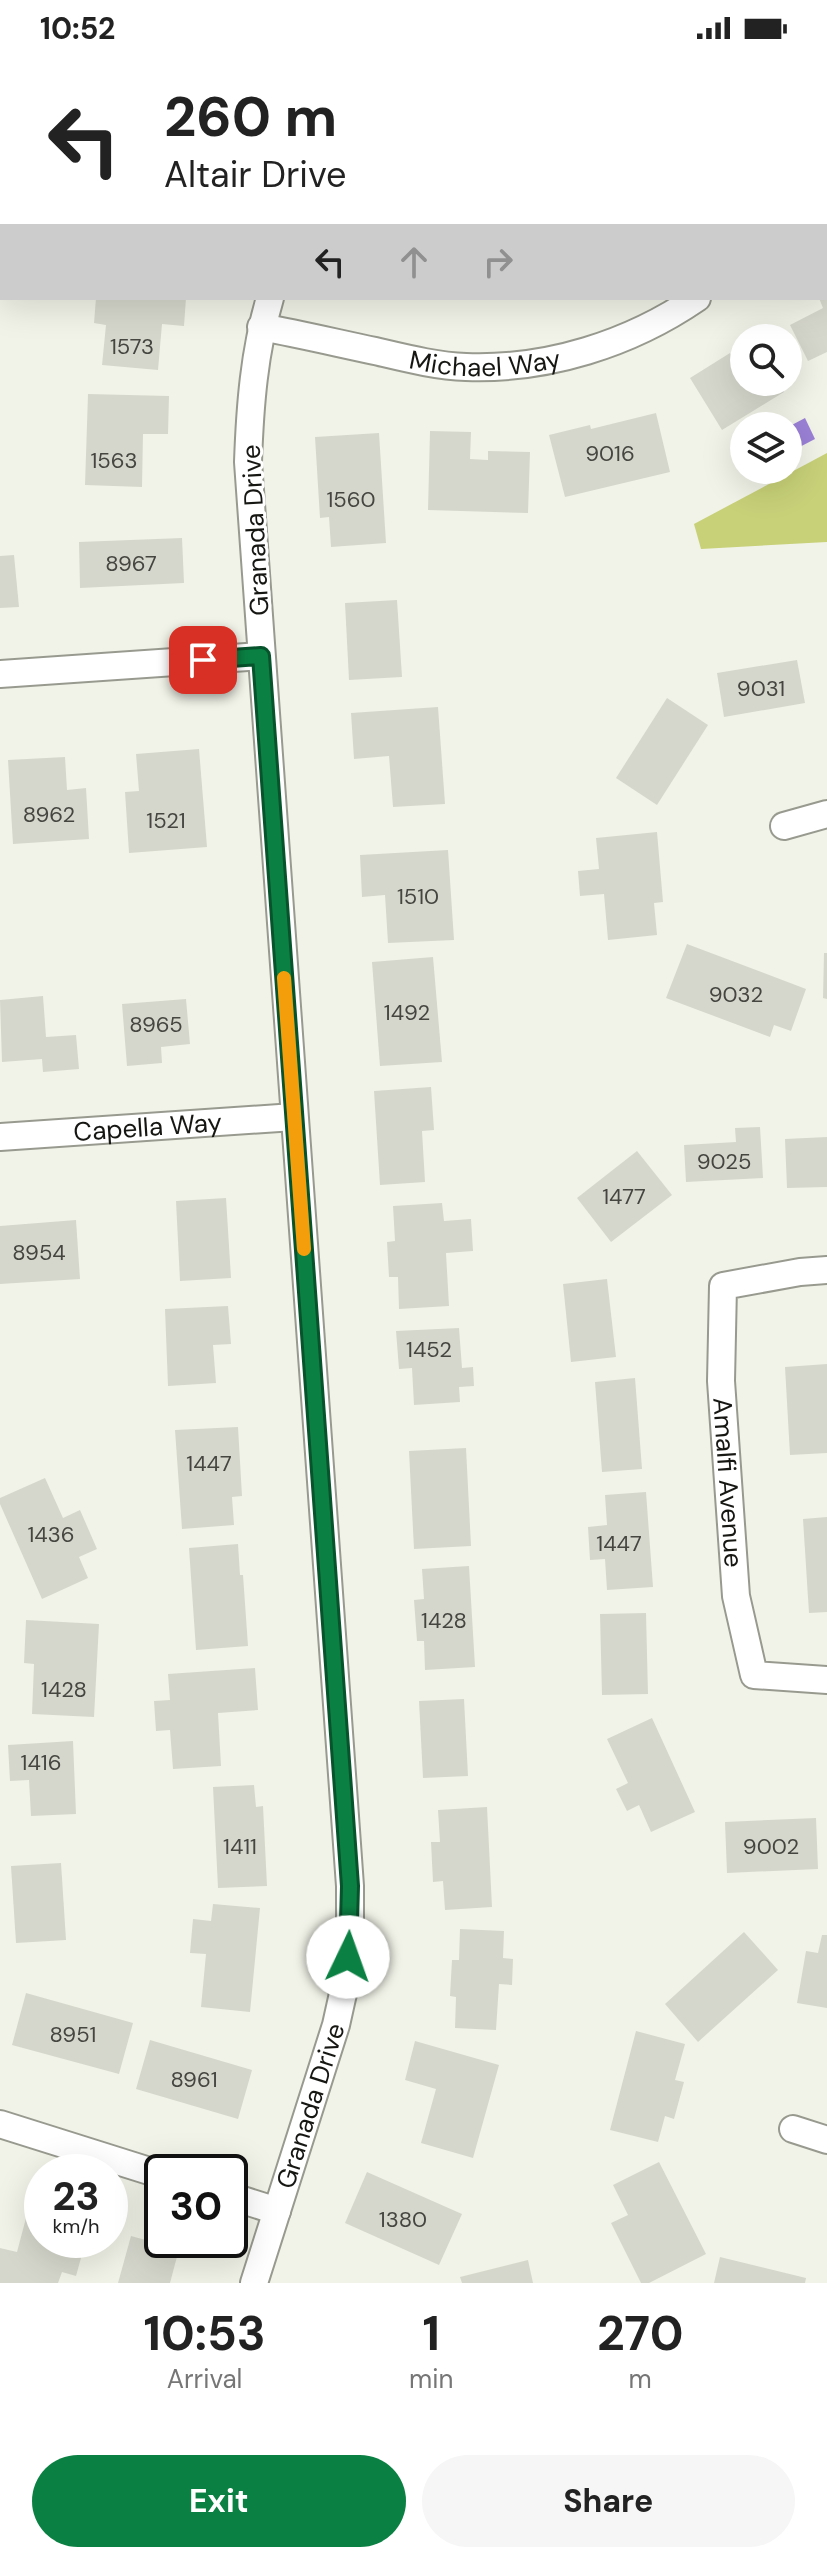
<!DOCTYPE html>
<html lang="en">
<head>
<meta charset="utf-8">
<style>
	:root { --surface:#fff; --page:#f6f6f6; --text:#222; --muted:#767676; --accent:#0b8043 }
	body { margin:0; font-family:"DM Sans",sans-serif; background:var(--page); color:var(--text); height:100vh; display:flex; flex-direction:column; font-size:30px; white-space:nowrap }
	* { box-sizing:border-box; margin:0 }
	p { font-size:26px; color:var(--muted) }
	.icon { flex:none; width:44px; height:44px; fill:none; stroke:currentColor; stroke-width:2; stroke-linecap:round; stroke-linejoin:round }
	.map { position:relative; height:2227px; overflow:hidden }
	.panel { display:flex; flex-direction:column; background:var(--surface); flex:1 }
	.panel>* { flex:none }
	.banner { position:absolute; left:0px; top:0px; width:828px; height:244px; box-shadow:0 8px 32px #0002; background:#fff; color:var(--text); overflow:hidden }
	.fabs { position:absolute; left:730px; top:268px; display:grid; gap:16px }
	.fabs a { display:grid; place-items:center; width:72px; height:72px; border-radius:50%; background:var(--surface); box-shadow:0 8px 32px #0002; font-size:40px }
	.speed { position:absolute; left:24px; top:2098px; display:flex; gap:16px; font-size:40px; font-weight:700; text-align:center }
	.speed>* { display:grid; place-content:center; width:104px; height:104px; border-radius:50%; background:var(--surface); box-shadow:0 8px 32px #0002; line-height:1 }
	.speed small { font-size:20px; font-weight:400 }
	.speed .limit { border:4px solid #111; border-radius:12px; background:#fff; color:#111 }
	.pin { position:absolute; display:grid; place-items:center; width:68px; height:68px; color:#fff; margin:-34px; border-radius:16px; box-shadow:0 4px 12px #0006 }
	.me { position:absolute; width:88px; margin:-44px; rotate:3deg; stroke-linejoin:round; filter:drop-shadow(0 0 6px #0008) }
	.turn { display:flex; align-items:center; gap:28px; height:168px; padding:0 32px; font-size:36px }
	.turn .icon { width:104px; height:104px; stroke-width:2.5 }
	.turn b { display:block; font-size:56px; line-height:68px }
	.lanes { display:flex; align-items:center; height:76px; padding:0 32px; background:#0003; justify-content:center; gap:40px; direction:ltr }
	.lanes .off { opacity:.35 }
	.eta { display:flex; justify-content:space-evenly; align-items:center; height:136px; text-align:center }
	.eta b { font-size:48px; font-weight:700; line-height:56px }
	.button { display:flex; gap:16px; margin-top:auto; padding:16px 32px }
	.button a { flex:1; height:92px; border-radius:48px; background:var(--accent); color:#fff; font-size:32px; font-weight:700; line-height:92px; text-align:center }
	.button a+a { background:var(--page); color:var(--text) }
	.status { display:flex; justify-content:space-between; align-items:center; height:56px; padding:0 40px; background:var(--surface); direction:ltr }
	.status svg { height:22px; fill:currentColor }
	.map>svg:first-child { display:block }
</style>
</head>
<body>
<div class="status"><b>10:52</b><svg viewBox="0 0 49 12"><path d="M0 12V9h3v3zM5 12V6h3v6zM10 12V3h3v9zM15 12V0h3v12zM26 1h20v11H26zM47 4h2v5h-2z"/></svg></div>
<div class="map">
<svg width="827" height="2227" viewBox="0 0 827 2227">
	<rect width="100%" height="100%" fill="#f1f3e8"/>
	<polygon fill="#c8d178" points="827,397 827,486 701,493 694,468"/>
	<polygon fill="#9b81d6" points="805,362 815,383 788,397 788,371"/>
	<g fill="#d6d7cc">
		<polygon points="96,242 186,242 184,270 162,268 158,314 102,309 106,269 94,267"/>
		<polygon points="819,242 827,242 827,296 808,305 790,269 823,252"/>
		<polygon points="730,297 735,304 744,298 744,326 778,326 784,336 722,374 690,322"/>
		<polygon points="88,338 169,340 168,378 143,378 142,431 85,429"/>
		<polygon points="656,357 670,416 565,441 549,379 590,369 591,373"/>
		<polygon points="430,375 471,376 470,403 488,404 488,395 530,396 528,457 428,454"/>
		<polygon points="379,377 386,487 331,491 329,461 320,462 315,381"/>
		<polygon points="182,482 184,527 80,532 79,486"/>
		<polygon points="14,499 19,551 0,552 0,500"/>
		<polygon points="397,544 402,621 349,624 345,547"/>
		<polygon points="797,604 805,647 724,661 717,617"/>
		<polygon points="667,642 708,669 657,749 616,722"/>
		<polygon points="438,651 445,748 393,751 389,700 354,703 351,657"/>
		<polygon points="199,693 207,791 129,797 125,736 139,735 136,698"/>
		<polygon points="65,701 67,734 86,732 89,783 13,788 8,704"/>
		<polygon points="657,776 663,846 654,847 657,879 608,884 604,838 580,840 578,815 599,813 596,782"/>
		<polygon points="448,794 454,884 388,887 385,839 362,841 360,799"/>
		<polygon points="687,888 806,933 791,975 774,969 770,981 666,942"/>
		<polygon points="824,897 827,897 827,943 823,942"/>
		<polygon points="433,901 442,1006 380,1010 372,906"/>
		<polygon points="43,940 46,981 76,979 79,1013 43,1016 42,1003 2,1006 0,944"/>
		<polygon points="186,943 190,988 161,991 162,1007 127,1010 122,948"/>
		<polygon points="431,1031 434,1074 422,1075 425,1126 380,1129 374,1035"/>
		<polygon points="760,1071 763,1122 686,1126 684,1089 736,1086 735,1072"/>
		<polygon points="827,1081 827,1131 787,1132 785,1083"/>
		<polygon points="637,1095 672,1139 611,1186 577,1142"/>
		<polygon points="226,1142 231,1222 180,1225 176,1145"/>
		<polygon points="442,1147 444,1165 471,1163 473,1195 446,1197 449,1250 399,1253 398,1221 389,1221 387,1186 395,1185 393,1150"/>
		<polygon points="76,1164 80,1223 0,1228 0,1170"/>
		<polygon points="607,1223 616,1301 571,1306 563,1228"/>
		<polygon points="228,1250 231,1288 213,1289 216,1327 168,1330 165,1253"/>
		<polygon points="459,1272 462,1312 473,1311 474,1330 459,1331 460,1346 414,1349 412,1312 399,1313 396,1275"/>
		<polygon points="827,1308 827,1397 790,1399 785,1311"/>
		<polygon points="635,1322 642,1413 602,1416 595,1326"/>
		<polygon points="238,1371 242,1440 232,1441 234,1469 182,1473 175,1374"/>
		<polygon points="466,1392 471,1490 414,1493 409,1395"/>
		<polygon points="45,1422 63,1462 80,1454 97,1493 79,1501 88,1522 42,1543 0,1448 0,1442"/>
		<polygon points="646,1436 653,1531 607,1534 605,1503 590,1504 588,1471 607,1469 605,1439"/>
		<polygon points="827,1461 827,1556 809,1557 803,1463"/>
		<polygon points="238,1488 240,1519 243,1519 248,1590 196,1594 189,1492"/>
		<polygon points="469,1510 475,1611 425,1614 424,1585 417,1585 414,1544 424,1543 422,1513"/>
		<polygon points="646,1557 648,1638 602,1639 600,1558"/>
		<polygon points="26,1564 99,1568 94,1661 32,1658 34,1608 24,1607"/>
		<polygon points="255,1612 258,1654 218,1657 221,1710 173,1713 170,1674 156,1675 154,1645 170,1644 168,1618"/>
		<polygon points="464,1643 468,1720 423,1722 419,1645"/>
		<polygon points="652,1662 695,1756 651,1776 639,1749 627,1755 616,1733 628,1727 607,1683"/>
		<polygon points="73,1685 76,1758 31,1760 29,1724 10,1725 8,1689"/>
		<polygon points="254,1729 256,1751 263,1750 267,1830 218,1832 213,1731"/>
		<polygon points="487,1751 492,1851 445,1854 443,1825 433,1826 431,1786 440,1786 438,1754"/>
		<polygon points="816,1762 818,1813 727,1817 725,1766"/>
		<polygon points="61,1807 66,1884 16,1887 11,1810"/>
		<polygon points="213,1848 260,1852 250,1956 201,1951 206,1898 190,1897 193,1863 211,1865"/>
		<polygon points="460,1873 504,1875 503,1902 513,1903 512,1929 499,1928 496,1974 455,1972 456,1941 450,1940 452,1904 459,1904"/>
		<polygon points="744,1876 778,1914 698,1986 665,1948"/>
		<polygon points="822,1879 827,1879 827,1952 797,1947 806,1895 818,1897"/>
		<polygon points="26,1937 133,1967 119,2018 12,1989"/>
		<polygon points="636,1975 685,1988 675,2024 684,2026 674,2063 665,2060 658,2086 610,2074"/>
		<polygon points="150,1984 252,2014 238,2063 136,2033"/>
		<polygon points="415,1985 499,2009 473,2102 421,2087 436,2033 405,2024"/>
		<polygon points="659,2106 706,2198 649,2227 641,2227 611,2167 628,2159 613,2129"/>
		<polygon points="367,2116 462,2158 439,2209 345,2167"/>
		<polygon points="26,2162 42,2167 42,2184 86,2184 76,2220 62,2216 58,2227 0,2227 0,2192 17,2196"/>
		<polygon points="131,2180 179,2193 170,2227 118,2227"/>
		<polygon points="720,2201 806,2222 805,2227 714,2227"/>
		<polygon points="528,2204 533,2227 462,2227 460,2221"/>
	</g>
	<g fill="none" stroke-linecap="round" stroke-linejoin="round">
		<g stroke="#989a8f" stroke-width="30">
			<g id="minor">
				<polyline points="376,2 377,0"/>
				<polyline points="826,85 827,83"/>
				<path id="s1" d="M261 271C299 278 337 287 375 295 405 302 436 310 466 311 547 314 630 288 697 242"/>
				<polyline points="0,618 261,600"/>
				<polyline points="784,770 827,758"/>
				<path id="s2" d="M0 1081 294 1061"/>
				<path id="s3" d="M827 1214 800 1216 723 1230 721 1325 736 1540 754 1619 827 1624"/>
				<polyline points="0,2068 162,2119"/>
				<polyline points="793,2073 827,2084"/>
				<polyline points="230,2140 277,2155"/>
				<path id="s4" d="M254 2227 336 1969 346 1924 350 1878V1830L248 406C250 350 254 296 270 242"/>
			</g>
		</g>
		<use href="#minor" stroke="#fff" stroke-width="26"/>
	</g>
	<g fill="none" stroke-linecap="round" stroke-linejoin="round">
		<g stroke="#07532c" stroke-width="20">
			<polyline id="route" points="203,604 261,600 350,1830 348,1901"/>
		</g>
		<use href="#route" stroke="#0b8043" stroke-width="14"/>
		<polyline stroke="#f59e0b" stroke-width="14" points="284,922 304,1193"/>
	</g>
	<g text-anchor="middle" stroke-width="6" stroke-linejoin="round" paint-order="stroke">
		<g font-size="22" fill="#464641">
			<text x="132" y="298">1573</text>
			<text x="610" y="405">9016</text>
			<text x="114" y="412">1563</text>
			<text x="351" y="451">1560</text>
			<text x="131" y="515">8967</text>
			<text x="761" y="640">9031</text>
			<text x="49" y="766">8962</text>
			<text x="166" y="772">1521</text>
			<text x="418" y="848">1510</text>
			<text x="736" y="946">9032</text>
			<text x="407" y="964">1492</text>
			<text x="156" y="976">8965</text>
			<text x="724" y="1113">9025</text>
			<text x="624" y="1148">1477</text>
			<text x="39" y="1204">8954</text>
			<text x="429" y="1301">1452</text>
			<text x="209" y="1415">1447</text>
			<text x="51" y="1486">1436</text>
			<text x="619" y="1495">1447</text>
			<text x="444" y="1572">1428</text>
			<text x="64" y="1641">1428</text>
			<text x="41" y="1714">1416</text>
			<text x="240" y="1798">1411</text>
			<text x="771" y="1798">9002</text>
			<text x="73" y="1986">8951</text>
			<text x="194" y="2031">8961</text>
			<text x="403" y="2171">1380</text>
		</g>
		<g font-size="26" fill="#161613" stroke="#fff">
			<text dy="9" stroke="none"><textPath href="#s1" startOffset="228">Michael Way</textPath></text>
			<text transform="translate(255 474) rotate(-93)" y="9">Granada Drive</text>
			<text dy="9" stroke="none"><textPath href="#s2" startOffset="148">Capella Way</textPath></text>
			<text dy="9" stroke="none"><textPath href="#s3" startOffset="302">Amalfi Avenue</textPath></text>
			<text dy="9" stroke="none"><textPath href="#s4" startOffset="186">Granada Drive</textPath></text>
		</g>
	</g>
</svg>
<div class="fabs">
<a><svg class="icon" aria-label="search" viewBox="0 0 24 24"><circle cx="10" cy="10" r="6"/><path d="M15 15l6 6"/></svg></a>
<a><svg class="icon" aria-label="layers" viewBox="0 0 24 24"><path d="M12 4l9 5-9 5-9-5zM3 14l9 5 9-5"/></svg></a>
</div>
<div class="speed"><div>23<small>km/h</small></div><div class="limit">30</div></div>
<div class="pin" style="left:203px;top:604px;background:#d93025"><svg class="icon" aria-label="arrive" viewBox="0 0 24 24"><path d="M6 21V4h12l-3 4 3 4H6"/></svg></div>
<svg class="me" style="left:348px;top:1901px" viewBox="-20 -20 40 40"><circle r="19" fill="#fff"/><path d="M0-13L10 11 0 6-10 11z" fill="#0b8043"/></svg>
<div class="banner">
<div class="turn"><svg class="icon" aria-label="left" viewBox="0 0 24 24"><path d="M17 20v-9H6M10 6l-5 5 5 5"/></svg><div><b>260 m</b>Altair Drive</div></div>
<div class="lanes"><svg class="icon" aria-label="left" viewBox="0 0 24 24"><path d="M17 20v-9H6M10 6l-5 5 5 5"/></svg><svg class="icon off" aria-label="ahead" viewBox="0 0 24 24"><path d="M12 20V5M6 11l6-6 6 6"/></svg><svg class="icon off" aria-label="right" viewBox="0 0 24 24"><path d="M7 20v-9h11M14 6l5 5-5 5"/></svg></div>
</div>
</div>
<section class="panel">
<div class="eta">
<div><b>10:53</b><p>Arrival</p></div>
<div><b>1</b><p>min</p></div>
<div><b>270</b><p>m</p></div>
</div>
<div class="button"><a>Exit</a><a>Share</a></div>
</section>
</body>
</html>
